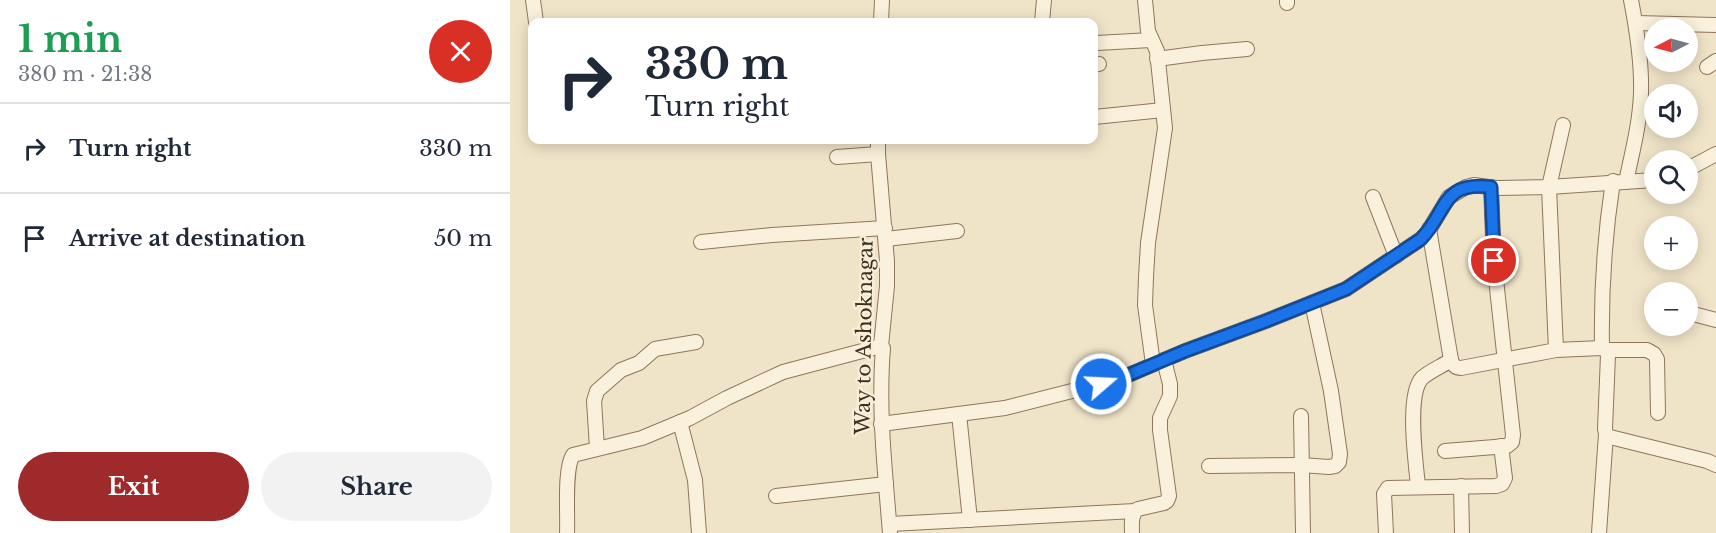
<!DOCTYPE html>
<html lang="en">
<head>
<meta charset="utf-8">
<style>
	:root { --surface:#fff; --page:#f2f2f3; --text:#1f2937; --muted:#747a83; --line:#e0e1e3; --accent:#9e2a2b }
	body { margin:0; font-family:"Libre Baskerville",serif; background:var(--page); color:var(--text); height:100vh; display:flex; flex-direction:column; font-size:22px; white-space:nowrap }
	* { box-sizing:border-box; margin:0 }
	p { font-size:20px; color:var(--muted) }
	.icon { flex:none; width:33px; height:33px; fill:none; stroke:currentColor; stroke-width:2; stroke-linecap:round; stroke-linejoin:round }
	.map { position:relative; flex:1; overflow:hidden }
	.details { display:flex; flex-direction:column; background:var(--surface); width:510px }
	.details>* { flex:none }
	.hud { position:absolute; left:18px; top:18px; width:570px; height:126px; border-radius:12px; box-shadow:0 3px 15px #0003; background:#fff; color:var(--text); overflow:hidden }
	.needle { width:39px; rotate:264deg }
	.tools { position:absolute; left:1134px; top:18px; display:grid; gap:12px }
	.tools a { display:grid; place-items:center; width:54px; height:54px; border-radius:50%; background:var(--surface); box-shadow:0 3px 15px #0003; font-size:30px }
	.pin { position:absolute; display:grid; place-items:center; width:51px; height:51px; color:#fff; margin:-26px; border:3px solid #fff; border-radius:50%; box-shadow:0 2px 6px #0007 }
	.me { position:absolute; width:66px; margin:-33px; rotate:71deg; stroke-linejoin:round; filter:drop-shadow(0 0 4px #0008) }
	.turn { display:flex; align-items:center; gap:21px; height:126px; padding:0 18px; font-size:27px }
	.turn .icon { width:78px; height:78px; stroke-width:2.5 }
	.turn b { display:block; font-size:42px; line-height:51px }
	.round { display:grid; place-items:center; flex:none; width:63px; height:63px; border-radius:32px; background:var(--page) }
	.headline { display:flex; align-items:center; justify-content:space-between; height:102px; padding:0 18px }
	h1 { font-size:36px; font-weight:700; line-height:45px; color:#1e9e55 }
	.cta { display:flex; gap:12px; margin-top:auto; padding:12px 18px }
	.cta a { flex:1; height:69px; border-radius:36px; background:var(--accent); color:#fff; font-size:24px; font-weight:700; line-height:69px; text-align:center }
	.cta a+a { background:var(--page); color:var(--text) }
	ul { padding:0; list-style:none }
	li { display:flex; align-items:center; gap:18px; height:90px; padding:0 18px; border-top:2px solid var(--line) }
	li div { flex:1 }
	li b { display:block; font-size:22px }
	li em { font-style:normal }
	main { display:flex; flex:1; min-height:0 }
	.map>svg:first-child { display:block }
</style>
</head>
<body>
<main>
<section class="details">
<div class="headline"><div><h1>1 min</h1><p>380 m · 21:38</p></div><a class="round" style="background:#d93025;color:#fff"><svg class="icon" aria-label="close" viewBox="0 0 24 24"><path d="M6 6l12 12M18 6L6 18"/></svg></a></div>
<ul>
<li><svg class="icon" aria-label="right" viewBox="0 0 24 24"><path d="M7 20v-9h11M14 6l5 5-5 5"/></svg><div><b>Turn right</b></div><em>330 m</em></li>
<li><svg class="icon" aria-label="arrive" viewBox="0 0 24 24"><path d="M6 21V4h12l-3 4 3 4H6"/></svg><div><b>Arrive at destination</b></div><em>50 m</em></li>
</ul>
<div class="cta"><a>Exit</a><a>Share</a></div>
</section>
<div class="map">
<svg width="1206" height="533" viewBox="0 0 1206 533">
	<rect width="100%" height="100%" fill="#f0e4c8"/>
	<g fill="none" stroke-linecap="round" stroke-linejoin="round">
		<g stroke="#8d765c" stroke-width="16">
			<g id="minor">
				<polyline points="23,0 26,22"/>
				<polyline points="635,0 638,31 647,51 655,128 638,243 636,277 635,305 643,364"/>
				<polyline points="777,3 777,0"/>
				<polyline points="371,22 372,0"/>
				<polyline points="532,22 534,0"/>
				<polyline points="1126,23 1206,25"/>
				<polyline points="587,43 641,40"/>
				<polyline points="647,59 692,53 737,49"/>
				<polyline points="584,65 589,64"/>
				<polyline points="1197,67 1206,61"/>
				<polyline points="584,117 653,110"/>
				<path d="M368 140V154L377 261V286L371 346 373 348C368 410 375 471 380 533"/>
				<polyline points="327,157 368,154"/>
				<polyline points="1178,169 1206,154"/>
				<path d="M1116 182C1122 153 1130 123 1131 93 1132 62 1127 31 1121 0"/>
				<polyline points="863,197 886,256"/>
				<path d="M919 229 941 360C943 365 945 368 951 368L1046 350 1092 348 1096 350 1098 355 1095 429 1096 434 1100 437 1197 461 1206 465"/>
				<polyline points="376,239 447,231"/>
				<polyline points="191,242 262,235 375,228"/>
				<polyline points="1187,315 1206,320"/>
				<path d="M1092 348C1091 290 1094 239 1103 181"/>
				<polyline points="1046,350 1039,187 1053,125"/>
				<polyline points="1096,350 1137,350 1144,354 1147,359 1148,413"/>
				<polyline points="449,414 460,520"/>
				<polyline points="791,416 793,533"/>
				<polyline points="170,422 185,480 189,533"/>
				<polyline points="371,424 495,408 609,379 675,351 756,321 836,289 911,239 917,233 939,197 956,187 964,185 986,188 1039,187 1144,180"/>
				<polyline points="87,448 84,401 87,391 111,370 129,363 145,349 186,342"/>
				<polyline points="935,451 997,446 1002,442 1003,435 984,261 981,187"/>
				<polyline points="699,466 791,465 819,467 825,466 829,462 830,454 821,391 802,303"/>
				<path d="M908 486C906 464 896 395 912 378 920 371 932 366 941 360"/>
				<polyline points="951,486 952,533"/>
				<polyline points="266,496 376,484"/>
				<polyline points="380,524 625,511"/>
				<path d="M57 533C58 514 54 469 63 455L132 438 180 418 217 398 273 372 371 346"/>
				<path d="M622 533C622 525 620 514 628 509L654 503 657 501 659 496 650 430V418L660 396V384L654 360"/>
				<polyline points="876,533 874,494 878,488 986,486 992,484 995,478 991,446"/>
				<polyline points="1089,533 1096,434"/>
			</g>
		</g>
		<use href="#minor" stroke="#faf1dc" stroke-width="14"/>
	</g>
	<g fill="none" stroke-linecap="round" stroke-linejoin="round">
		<g stroke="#114b97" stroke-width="15">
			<path id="route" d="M591 384 609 379 675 351 756 321 836 289 911 239C938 211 931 181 981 187L984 261"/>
		</g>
		<use href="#route" stroke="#1a73e8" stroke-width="10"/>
	</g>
	<g text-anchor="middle" stroke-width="5" stroke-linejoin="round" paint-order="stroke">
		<g font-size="20" fill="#3d2e20" stroke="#f7eed8">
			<text transform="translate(354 336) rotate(-89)" y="7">Way to Ashoknagar</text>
		</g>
	</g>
</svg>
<div class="tools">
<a><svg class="needle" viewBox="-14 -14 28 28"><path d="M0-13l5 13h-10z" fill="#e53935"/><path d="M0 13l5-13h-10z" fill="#747a83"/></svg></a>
<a><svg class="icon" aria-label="sound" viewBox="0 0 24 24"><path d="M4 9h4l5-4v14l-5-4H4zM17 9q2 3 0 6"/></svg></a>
<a><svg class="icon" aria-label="search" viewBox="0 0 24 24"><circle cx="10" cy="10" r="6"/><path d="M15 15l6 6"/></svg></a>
<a>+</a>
<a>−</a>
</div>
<div class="pin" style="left:984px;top:261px;background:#d93025"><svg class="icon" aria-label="arrive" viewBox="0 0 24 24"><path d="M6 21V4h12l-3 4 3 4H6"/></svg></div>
<svg class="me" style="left:591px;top:384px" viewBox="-20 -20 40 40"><circle r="17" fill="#1a73e8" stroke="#fff" stroke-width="3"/><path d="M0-11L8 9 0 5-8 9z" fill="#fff"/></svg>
<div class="hud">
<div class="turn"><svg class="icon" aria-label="right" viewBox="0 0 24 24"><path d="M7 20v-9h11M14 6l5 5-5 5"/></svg><div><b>330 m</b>Turn right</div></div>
</div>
</div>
</main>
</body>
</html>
